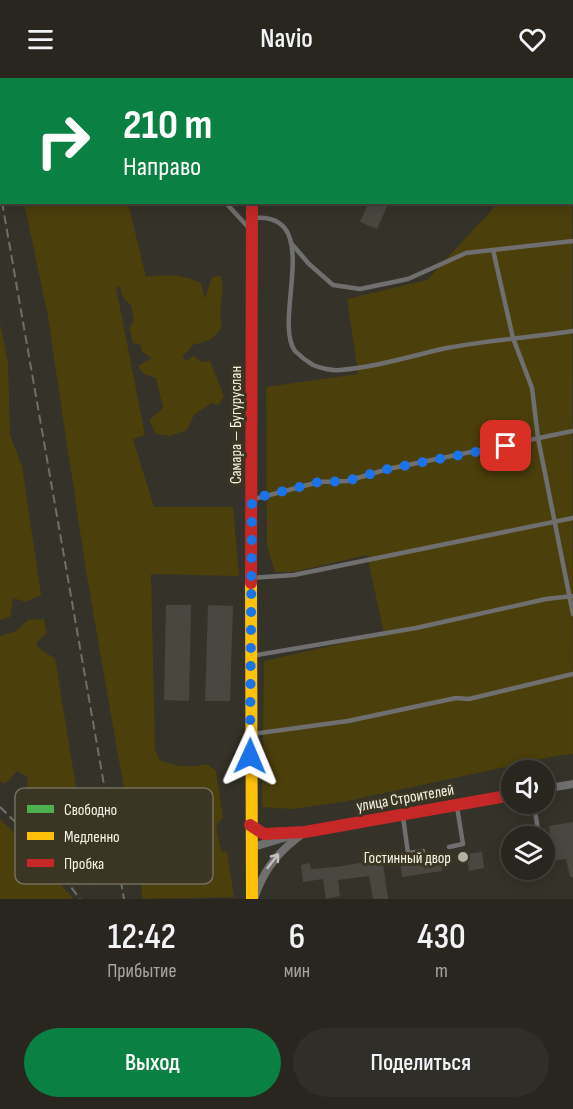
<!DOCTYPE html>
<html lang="ru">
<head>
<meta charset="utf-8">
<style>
	:root { --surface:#28261f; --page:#302e28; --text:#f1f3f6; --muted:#a5a5a4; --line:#44433d; --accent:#0b8043 }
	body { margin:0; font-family:"Sofia Sans Condensed",sans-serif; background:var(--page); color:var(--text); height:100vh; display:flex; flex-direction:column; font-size:22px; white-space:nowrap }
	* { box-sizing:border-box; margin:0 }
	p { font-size:20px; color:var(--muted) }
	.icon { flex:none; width:33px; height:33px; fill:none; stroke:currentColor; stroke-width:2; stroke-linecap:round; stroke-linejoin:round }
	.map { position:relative; height:821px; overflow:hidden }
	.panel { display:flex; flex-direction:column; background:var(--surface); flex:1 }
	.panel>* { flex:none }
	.guide { position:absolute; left:0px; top:0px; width:573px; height:126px; box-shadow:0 3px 15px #0003,0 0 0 2px var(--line); background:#0b8043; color:#fff; overflow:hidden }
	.buttons { position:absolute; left:501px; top:682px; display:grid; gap:12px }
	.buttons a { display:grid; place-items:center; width:54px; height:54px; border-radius:50%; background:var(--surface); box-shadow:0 3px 15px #0003,0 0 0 2px var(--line); font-size:30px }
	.pin { position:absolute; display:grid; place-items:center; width:51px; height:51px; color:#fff; margin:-26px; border-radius:12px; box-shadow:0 3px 9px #0006 }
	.me { position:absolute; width:66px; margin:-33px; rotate:1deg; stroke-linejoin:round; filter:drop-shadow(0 0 4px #0008) }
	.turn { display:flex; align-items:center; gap:21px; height:126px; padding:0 24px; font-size:27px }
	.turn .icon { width:78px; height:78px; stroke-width:2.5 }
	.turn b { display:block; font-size:42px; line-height:51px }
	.eta { display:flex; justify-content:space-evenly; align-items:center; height:102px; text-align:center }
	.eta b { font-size:36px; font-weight:600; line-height:42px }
	.button { display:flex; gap:12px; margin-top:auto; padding:12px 24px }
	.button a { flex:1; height:69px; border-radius:36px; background:var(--accent); color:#fff; font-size:24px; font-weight:600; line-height:69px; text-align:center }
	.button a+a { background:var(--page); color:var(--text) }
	header { display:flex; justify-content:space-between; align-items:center; height:78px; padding:0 24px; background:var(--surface); font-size:27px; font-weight:600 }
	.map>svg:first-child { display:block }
</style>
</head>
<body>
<header><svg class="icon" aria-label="menu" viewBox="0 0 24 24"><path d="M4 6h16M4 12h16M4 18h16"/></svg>Navio<svg class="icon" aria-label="heart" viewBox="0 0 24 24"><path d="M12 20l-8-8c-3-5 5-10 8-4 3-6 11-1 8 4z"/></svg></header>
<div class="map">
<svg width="573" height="821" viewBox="0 0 573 821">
	<rect width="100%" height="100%" fill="#353229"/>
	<g fill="#4b3f0b">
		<polygon points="572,107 573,676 556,678 343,724 292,731 262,729 264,583 384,556 367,477 294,494 275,494 267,468 266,309 358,296 347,221 427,202 498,125 572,124"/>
		<path d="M24 125H128L146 199C166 196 182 196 201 205L205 221 212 199 221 198C226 219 217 227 222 249 214 260 208 265 194 266L182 279 186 283 194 278 201 284 210 283 224 318 219 327 211 325 194 337 187 352 170 358 156 356 149 342 163 330 156 300 144 296 138 288 152 280 142 274 141 267 133 265 129 250 134 242 131 227 124 221 119 208 116 209 145 357 133 361 154 429H233L239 498 151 496 155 672 160 682C177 689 189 690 207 686L216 693 223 740 216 747 221 773 227 774 234 819 143 821 86 493 47 233Z"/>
		<polygon points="0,245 8,285 10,357 22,388 41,517 26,524 13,520 10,539 0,542"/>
		<path d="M44 541 47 555 36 565 42 573 55 580 84 758C93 774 101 791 91 809L67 784 59 764 39 747 26 719 28 699 17 693 5 706 0 703V558L16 553 28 542Z"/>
		<polygon points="0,741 31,771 73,821 0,821"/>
	</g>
	<g fill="#49473f">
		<polygon points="369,124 389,124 377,151 360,144"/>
		<polygon points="166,527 191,527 189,623 164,622"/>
		<polygon points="208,527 233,528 230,623 205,623"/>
		<polygon points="573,744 573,799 570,799 566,781 554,783 549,748"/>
		<polygon points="482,774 484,790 469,793 466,776"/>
		<polygon points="440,777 442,793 402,799 400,782"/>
		<polygon points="382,778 388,821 373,821 369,798 338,802 340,818 326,821 323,801 303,804 301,787 310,785 311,791 336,789 366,784 366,781"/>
	</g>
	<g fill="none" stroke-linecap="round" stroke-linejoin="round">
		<g stroke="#6f6f70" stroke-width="4.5">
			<polyline points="225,124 248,149"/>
			<path d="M254 140C325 134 272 241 295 273 299 277 308 284 313 287 320 290 332 293 340 292 375 289 408 279 442 271 485 262 530 260 573 253"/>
			<polyline points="291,165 309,186 333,207 360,211 408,201 466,175 573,163"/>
			<polyline points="493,172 513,260 532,310 538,360 573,536"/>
			<polyline points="254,421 319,404 347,403 388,391 573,353"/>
			<polyline points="252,500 294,497 573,440"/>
			<polyline points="251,578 416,550 546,521 573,518"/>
			<polyline points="252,656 348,643 456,620 469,621 573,596"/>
			<polyline points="534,726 539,759"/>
			<polyline points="403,739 408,775 423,773"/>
			<polyline points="449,769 463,766 457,729"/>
		</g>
		<g stroke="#6f6f70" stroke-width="8">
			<polyline points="544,711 573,706"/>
			<polyline points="250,770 290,758"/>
			<path d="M255 818C265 789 280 772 305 754"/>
		</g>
		<polyline stroke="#4caf50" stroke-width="12" points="252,0 252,2"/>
		<polyline stroke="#ffc107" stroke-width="12" points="251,505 252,821"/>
		<g stroke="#c62828" stroke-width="12">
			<polyline points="251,505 252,124"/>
			<polyline points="250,747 264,756 305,754 512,717"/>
		</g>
		<g stroke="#6f6e6a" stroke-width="2" stroke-dasharray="9 4.5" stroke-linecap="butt">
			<polyline points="0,83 2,92"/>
			<polyline points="2,124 124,821"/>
			<polyline points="0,729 41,769 80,821"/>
		</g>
	</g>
	<defs><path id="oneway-shaft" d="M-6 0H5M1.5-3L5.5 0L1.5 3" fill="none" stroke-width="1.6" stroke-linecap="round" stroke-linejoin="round" transform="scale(1.5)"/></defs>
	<use stroke="#c1bfb8" href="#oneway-shaft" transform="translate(273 783) rotate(-52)"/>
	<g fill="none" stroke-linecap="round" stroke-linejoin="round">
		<polyline stroke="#1a73e8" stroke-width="10" stroke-dasharray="0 18" points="250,678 252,421 319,404 347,403 388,391 506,368"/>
	</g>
	<circle fill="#b3b0a5" stroke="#3b3623" stroke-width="2" cx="463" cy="779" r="6"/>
	<g text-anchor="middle" stroke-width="6" stroke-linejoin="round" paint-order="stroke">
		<g font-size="16" fill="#f7f4e8" stroke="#3b3623">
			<text transform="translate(235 347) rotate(-90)" y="6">Самара — Бугуруслан</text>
			<text transform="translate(405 719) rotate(-10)" y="6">улица Строителей</text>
		</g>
		<g font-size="16" fill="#f7f4e8" stroke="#3b3623" text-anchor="end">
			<text x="451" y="785">Гостинный двор</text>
		</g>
	</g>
	<rect x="15" y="710" width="198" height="96" rx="9" fill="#3b3623" stroke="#736f5e" stroke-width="1.5"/>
	<rect x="27" y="727" width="27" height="8" fill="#4caf50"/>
	<rect x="27" y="754" width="27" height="8" fill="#ffc107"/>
	<rect x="27" y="781" width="27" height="8" fill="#c62828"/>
	<g font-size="16" fill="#f7f4e8">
		<text x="64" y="737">Свободно</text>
		<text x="64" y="764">Медленно</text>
		<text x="64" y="791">Пробка</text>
	</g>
</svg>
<div class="buttons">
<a><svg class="icon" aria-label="sound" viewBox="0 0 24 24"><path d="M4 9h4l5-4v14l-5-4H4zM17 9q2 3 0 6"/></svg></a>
<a><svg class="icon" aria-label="layers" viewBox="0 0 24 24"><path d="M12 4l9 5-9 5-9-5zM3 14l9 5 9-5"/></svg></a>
</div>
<div class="pin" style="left:506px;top:368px;background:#d93025"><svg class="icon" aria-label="arrive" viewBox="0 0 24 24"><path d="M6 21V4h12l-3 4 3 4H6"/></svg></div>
<svg class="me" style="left:250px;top:678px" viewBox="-20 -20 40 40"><path d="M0-17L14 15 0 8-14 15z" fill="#1a73e8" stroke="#fff" stroke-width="4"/></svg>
<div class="guide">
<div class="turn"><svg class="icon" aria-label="right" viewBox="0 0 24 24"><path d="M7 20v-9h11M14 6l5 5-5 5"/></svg><div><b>210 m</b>Направо</div></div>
</div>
</div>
<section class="panel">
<div class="eta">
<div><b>12:42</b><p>Прибытие</p></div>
<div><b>6</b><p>мин</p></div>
<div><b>430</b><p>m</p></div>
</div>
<div class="button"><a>Выход</a><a>Поделиться</a></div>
</section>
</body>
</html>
